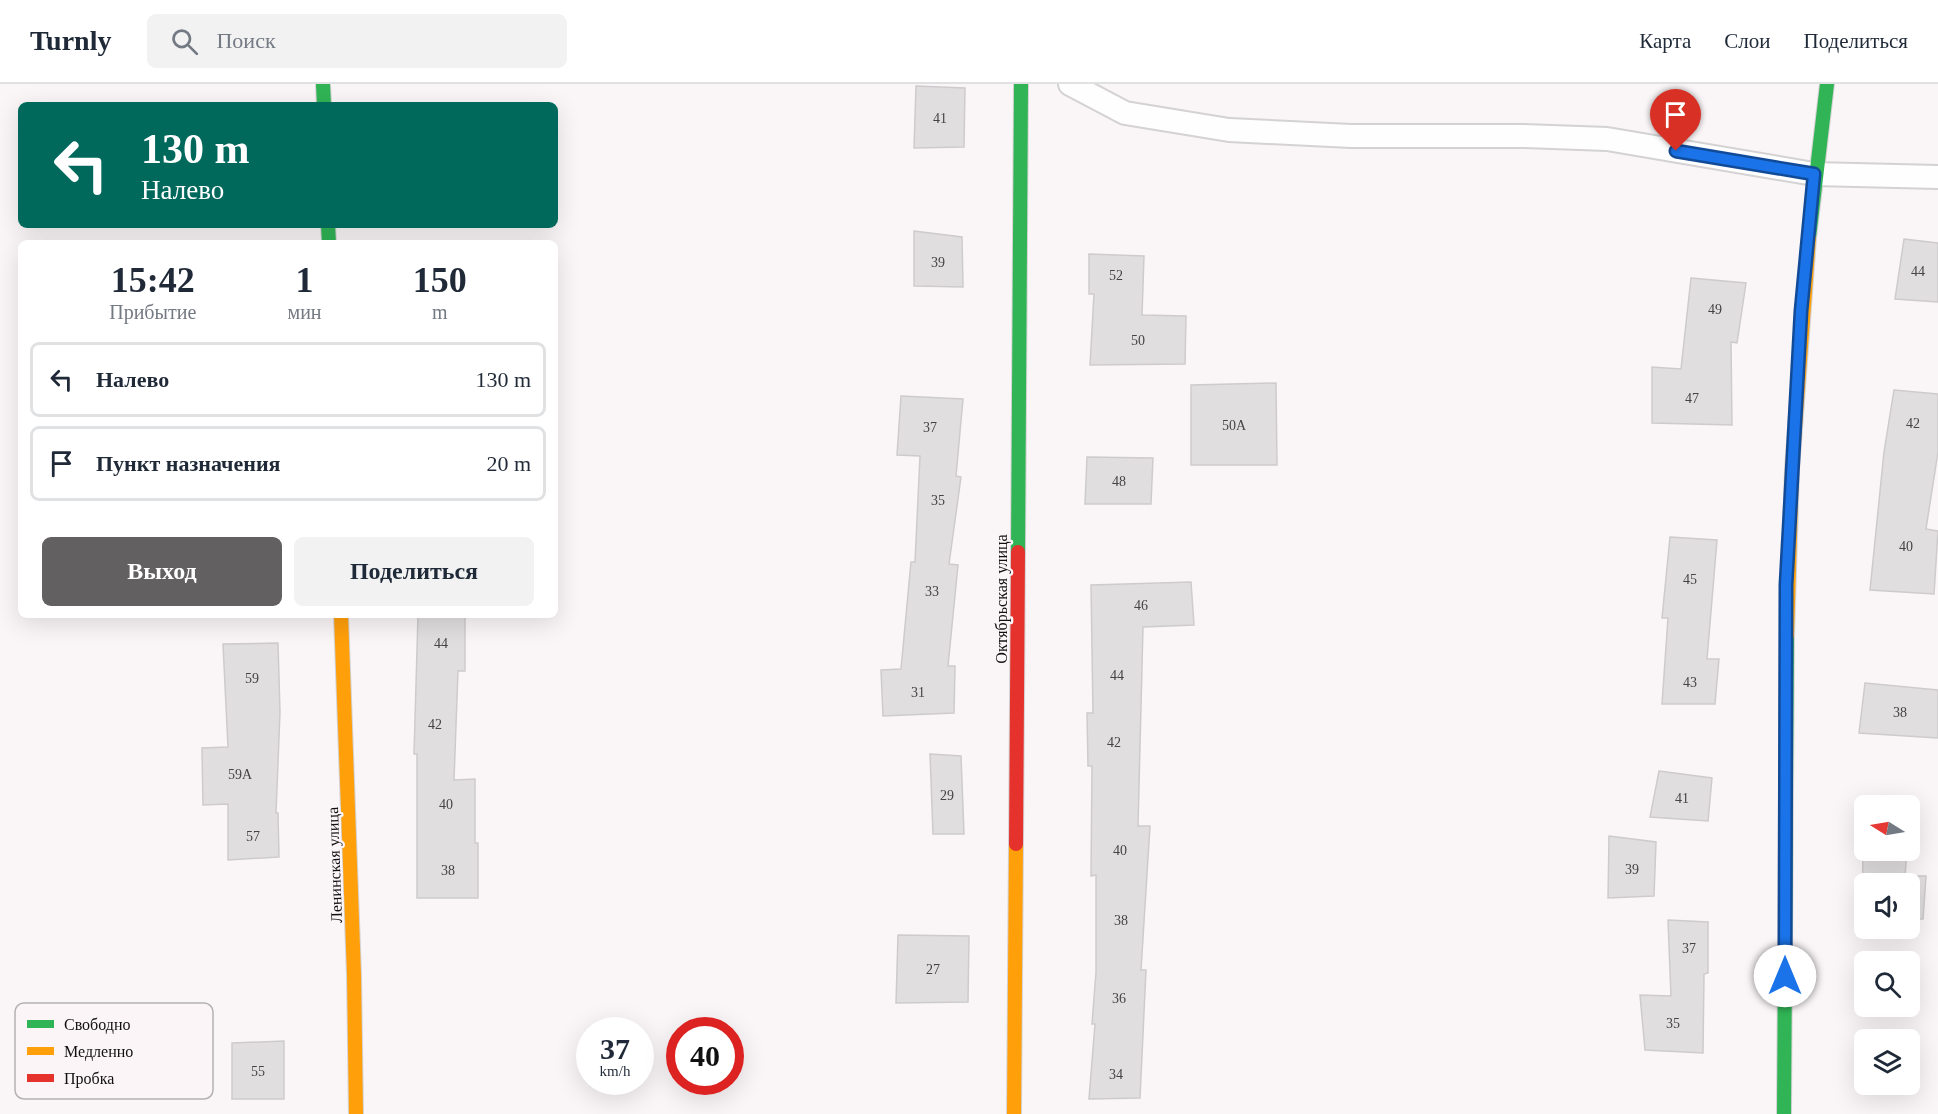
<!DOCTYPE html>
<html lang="ru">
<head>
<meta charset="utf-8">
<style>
	:root { --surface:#fff; --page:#f2f2f3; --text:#1f2937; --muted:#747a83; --line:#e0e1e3; --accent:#636061 }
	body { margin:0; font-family:Georgia,serif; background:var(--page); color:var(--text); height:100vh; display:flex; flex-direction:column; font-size:22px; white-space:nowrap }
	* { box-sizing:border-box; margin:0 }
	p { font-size:20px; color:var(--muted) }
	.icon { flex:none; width:33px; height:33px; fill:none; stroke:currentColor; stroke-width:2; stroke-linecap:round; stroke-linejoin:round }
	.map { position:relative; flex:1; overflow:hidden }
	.panel { position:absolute; left:18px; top:156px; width:540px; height:378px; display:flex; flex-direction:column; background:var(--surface); border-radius:9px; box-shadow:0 6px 24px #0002 }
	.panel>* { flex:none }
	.hud { position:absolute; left:18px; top:18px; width:540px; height:126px; border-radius:9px; box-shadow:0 6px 24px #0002; background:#00695c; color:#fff; overflow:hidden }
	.needle { width:39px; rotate:281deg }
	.tools { position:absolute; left:1854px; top:711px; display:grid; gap:12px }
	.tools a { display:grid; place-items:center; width:66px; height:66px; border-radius:9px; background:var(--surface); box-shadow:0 6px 24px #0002; font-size:30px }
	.speed { position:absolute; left:576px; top:933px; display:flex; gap:12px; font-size:30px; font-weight:700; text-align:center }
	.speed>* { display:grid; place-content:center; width:78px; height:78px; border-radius:50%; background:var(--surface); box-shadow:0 6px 24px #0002; line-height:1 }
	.speed small { font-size:15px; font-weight:400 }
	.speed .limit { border:9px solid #d22; background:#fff; color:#111 }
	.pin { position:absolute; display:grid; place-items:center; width:51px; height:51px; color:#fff; margin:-62px -26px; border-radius:50% 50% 50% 0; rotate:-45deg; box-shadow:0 0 6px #0007 }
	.pin .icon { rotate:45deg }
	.me { position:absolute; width:66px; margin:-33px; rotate:0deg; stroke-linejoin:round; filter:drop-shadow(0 0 4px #0008) }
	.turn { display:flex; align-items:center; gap:21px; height:126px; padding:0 24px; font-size:27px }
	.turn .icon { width:78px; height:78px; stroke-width:2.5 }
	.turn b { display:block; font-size:42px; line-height:51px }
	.eta { display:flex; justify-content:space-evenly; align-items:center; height:102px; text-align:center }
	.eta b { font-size:36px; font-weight:800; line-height:42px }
	.button { display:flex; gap:12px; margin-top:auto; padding:12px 24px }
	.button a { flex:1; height:69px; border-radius:9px; background:var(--accent); color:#fff; font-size:24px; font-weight:800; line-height:69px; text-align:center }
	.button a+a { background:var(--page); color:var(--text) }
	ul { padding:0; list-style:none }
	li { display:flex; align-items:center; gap:18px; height:75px; margin:0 12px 9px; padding:0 12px; border:3px solid var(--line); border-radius:9px }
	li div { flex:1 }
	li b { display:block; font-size:22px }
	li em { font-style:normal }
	header { display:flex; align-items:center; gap:36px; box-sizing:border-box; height:84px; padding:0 30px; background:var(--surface); border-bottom:2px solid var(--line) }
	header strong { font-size:28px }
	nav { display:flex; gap:33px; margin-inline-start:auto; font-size:21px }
	.search { width:420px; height:54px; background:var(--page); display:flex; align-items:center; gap:15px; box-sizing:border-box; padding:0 21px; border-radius:9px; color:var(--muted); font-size:22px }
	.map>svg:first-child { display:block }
</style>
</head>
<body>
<header>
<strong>Turnly</strong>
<div class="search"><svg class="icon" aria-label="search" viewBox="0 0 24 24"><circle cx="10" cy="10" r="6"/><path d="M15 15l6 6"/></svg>Поиск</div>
<nav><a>Карта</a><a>Слои</a><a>Поделиться</a></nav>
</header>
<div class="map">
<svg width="1938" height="1030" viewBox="0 0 1938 1030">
	<rect width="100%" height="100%" fill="#faf6f8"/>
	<g fill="#e1dee0" stroke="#cecbcd" stroke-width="1.5">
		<polygon points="916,2 965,4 964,63 914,64"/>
		<polygon points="914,147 962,153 963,203 914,202"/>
		<polygon points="1904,155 1938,159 1938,218 1895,215"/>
		<polygon points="1089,170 1144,172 1142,231 1186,232 1185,280 1090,281 1094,210 1089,210"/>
		<polygon points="1691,194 1746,199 1737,259 1731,258 1732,341 1652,339 1652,283 1681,285"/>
		<polygon points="1276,299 1277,381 1191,381 1191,301"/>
		<polygon points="1894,306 1938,310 1938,368 1926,445 1938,447 1934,510 1870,506 1884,368"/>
		<polygon points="901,312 963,315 956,392 961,393 949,480 958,481 948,582 955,582 954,629 883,632 881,586 901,585 911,478 915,478 920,372 897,371"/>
		<polygon points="1087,373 1153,374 1151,420 1085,420"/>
		<polygon points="1670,453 1717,456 1707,575 1719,575 1715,620 1662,620 1668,534 1662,534"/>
		<polygon points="1191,498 1194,541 1143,543 1138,742 1150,742 1141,886 1146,886 1140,1014 1089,1015 1095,940 1092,940 1096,888 1096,791 1091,792 1092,682 1088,682 1087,629 1093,629 1091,501"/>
		<polygon points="418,531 465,531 465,587 458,587 454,696 475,695 475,759 478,759 478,814 417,814 417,670 414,670"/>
		<polygon points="278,559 280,628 276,729 278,729 279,773 228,776 228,720 203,721 202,664 228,663 223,560"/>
		<polygon points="1865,599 1938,606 1938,654 1859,649"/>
		<polygon points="930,670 961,672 964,750 933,750"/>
		<polygon points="1659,687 1712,694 1708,737 1650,733"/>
		<polygon points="1609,752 1656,758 1654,812 1608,814"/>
		<polygon points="1863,766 1907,766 1905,792 1926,792 1923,835 1910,835 1910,800 1864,800 1864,833 1862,833"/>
		<polygon points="1668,836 1708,838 1708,889 1704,890 1703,969 1645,966 1640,911 1671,912"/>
		<polygon points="898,851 969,852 968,918 896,919"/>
		<polygon points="284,957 284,1015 232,1015 232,959"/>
	</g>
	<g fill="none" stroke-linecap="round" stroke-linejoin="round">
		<g stroke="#d4d2d3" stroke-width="26">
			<polyline id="lane" points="1070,0 1125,29 1229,46 1351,52 1523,52 1607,55 1814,90 1938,93"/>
		</g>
		<g stroke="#d4d2d3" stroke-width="16">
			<g id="fast">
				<polyline points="323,0 324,21"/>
				<polyline points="328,141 329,159"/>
				<polyline points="1809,154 1827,0"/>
				<polyline points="1018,468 1021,0"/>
				<polyline points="1784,1030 1787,552"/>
			</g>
		</g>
		<g stroke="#d4d2d3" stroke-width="16">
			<g id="slow">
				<polyline points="341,531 354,891 356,1030"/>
				<polyline points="1787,552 1792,385 1809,154"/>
				<polyline points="1014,1030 1016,760"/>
			</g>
		</g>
		<g stroke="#d4d2d3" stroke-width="16">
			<polyline id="jam" points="1016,760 1018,468"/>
		</g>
		<use href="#lane" stroke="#fefefe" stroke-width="22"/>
		<use href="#fast" stroke="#30b455" stroke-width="14"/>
		<use href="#slow" stroke="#ff9f0a" stroke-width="14"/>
		<use href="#jam" stroke="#e5322d" stroke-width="14"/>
	</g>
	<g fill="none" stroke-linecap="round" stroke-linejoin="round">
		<g stroke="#114b97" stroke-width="15">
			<polyline id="route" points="1676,67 1814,90 1801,227 1786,501 1785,892"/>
		</g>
		<use href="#route" stroke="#1a73e8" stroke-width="10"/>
	</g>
	<g text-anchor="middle" stroke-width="4.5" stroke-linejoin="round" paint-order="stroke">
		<g font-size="14" fill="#454344">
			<text x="940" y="39">41</text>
			<text x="938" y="183">39</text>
			<text x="1918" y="192">44</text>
			<text x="1116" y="196">52</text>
			<text x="1715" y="230">49</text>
			<text x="1138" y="261">50</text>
			<text x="1692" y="319">47</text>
			<text x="1913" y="344">42</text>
			<text x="1234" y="346">50А</text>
			<text x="930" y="348">37</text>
			<text x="1119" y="402">48</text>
			<text x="938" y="421">35</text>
			<text x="1906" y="467">40</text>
			<text x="1690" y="500">45</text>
			<text x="932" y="512">33</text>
			<text x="1141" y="526">46</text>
			<text x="441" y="564">44</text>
			<text x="1117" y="596">44</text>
			<text x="252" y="599">59</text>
			<text x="1690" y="603">43</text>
			<text x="918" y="613">31</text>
			<text x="1900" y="633">38</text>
			<text x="435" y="645">42</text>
			<text x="1114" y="663">42</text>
			<text x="240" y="695">59А</text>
			<text x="947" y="716">29</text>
			<text x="1682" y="719">41</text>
			<text x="446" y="725">40</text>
			<text x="253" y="757">57</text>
			<text x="1120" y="771">40</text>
			<text x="1632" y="790">39</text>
			<text x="448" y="791">38</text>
			<text x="1121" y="841">38</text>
			<text x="1689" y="869">37</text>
			<text x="933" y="890">27</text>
			<text x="1119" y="919">36</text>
			<text x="1673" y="944">35</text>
			<text x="258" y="992">55</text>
			<text x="1116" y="995">34</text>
		</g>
		<g font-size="16" fill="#110f10" stroke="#fbf5f8">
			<text transform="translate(1001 515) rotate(-90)" y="6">Октябрьская улица</text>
			<text transform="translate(334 781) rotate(-92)" y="6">Ленинская улица</text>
		</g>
	</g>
	<rect x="15" y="919" width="198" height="96" rx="9" fill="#fbf5f8" stroke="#b5b0b2" stroke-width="1.5"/>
	<rect x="27" y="936" width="27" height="8" fill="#30b455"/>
	<rect x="27" y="963" width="27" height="8" fill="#ff9f0a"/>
	<rect x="27" y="990" width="27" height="8" fill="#e5322d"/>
	<g font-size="16" fill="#110f10">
		<text x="64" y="946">Свободно</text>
		<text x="64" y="973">Медленно</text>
		<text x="64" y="1000">Пробка</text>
	</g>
</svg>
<div class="tools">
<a><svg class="needle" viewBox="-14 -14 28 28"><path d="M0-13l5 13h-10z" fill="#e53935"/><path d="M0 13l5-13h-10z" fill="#747a83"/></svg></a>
<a><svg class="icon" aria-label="sound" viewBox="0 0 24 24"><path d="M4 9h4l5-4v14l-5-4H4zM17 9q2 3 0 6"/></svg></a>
<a><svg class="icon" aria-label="search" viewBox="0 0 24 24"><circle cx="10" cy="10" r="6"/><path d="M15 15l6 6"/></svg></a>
<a><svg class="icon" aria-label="layers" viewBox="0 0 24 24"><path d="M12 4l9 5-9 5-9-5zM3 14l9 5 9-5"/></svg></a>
</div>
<div class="speed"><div>37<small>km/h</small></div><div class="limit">40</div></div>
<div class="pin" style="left:1676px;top:67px;background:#d93025"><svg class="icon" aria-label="arrive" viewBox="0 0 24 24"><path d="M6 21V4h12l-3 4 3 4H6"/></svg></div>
<svg class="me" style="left:1785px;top:892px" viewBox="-20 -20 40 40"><circle r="19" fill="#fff"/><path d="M0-13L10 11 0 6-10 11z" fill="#1a73e8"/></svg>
<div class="hud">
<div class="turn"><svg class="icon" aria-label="left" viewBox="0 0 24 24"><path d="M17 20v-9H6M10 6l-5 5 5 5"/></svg><div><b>130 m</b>Налево</div></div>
</div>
<section class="panel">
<div class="eta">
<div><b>15:42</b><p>Прибытие</p></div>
<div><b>1</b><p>мин</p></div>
<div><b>150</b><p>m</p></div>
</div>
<ul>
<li><svg class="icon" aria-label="left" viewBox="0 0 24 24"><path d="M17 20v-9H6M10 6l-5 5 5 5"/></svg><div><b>Налево</b></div><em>130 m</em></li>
<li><svg class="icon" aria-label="arrive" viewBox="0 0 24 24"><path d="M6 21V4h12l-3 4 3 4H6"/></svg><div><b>Пункт назначения</b></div><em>20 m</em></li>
</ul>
<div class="button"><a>Выход</a><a>Поделиться</a></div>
</section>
</div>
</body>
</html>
